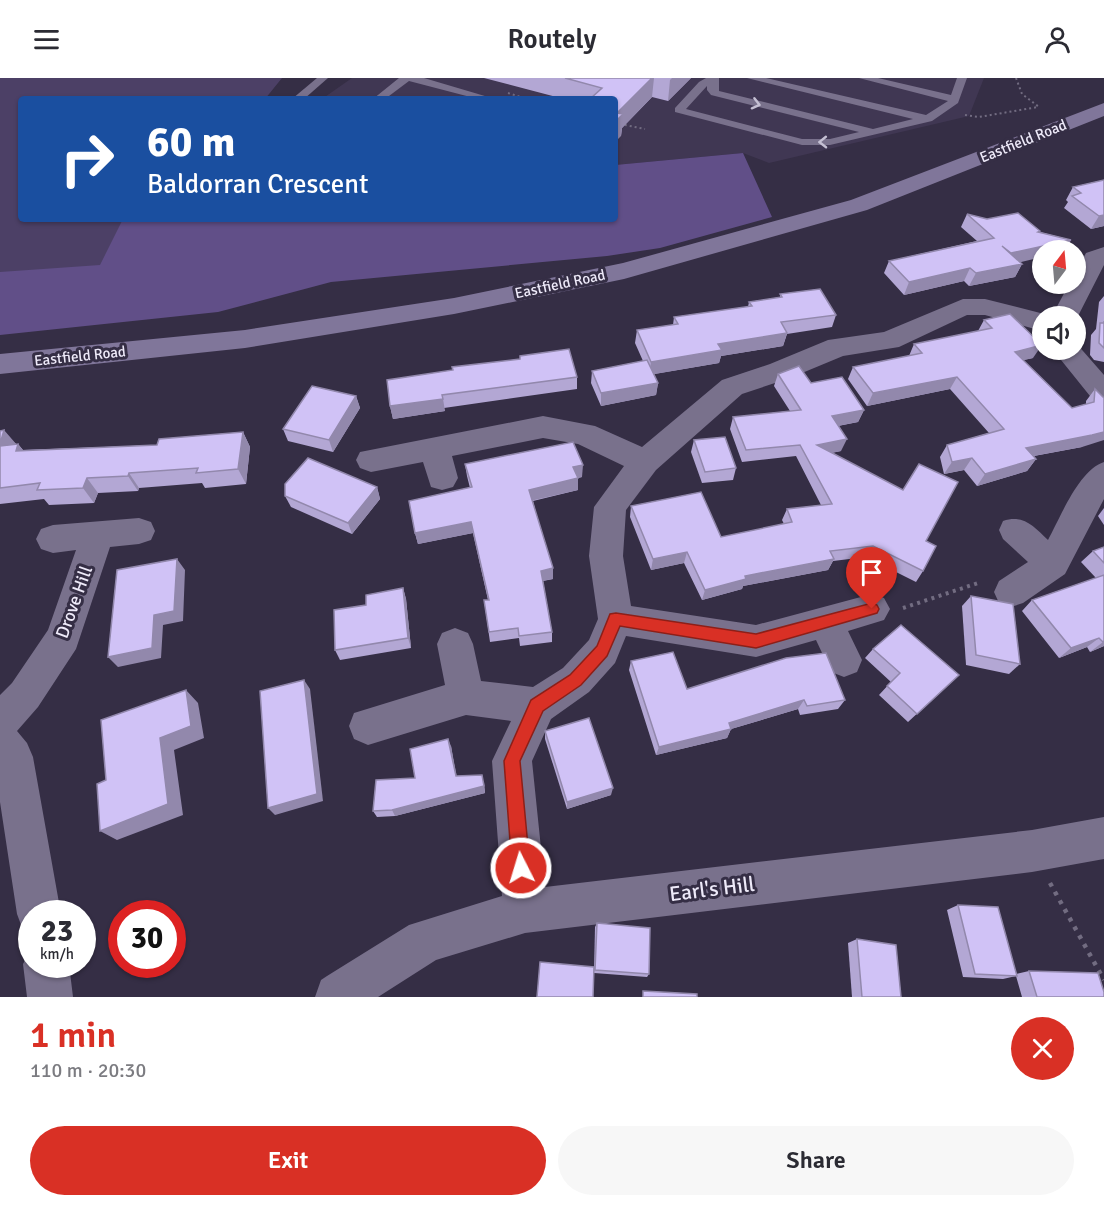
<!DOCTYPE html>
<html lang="en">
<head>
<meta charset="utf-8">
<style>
	:root { --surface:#fff; --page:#f7f7f7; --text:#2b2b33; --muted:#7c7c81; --accent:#d93025 }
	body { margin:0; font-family:Signika,sans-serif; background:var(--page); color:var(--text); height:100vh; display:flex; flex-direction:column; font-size:22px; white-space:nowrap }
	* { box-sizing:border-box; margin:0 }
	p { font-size:20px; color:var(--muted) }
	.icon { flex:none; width:33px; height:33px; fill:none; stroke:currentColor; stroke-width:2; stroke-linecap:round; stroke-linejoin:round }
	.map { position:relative; height:919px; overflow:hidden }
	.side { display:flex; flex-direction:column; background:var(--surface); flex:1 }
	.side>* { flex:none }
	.guide { position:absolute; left:18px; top:18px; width:600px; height:126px; border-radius:6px; box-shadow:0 2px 4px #0004; background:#1a4fa0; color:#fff; overflow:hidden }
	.needle { width:39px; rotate:16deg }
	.controls { position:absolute; left:1032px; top:162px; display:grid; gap:12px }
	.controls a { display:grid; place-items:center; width:54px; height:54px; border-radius:50%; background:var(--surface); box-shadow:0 2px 4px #0004; font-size:30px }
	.speed { position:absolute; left:18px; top:822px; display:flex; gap:12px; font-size:30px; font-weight:700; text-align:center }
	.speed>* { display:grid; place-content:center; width:78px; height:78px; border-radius:50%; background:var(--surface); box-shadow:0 2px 4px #0004; line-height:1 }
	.speed small { font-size:15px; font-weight:400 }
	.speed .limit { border:9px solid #d22; background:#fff; color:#111 }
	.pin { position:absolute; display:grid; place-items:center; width:51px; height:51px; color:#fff; margin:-62px -26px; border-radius:50% 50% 50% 0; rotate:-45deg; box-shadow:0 0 6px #0007 }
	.pin .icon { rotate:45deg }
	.me { position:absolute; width:66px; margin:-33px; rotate:355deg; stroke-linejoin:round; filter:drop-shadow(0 0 4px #0008) }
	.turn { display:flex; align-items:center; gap:21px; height:126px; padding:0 30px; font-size:27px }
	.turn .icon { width:78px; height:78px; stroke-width:2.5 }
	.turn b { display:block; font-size:42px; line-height:51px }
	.round { display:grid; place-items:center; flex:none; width:63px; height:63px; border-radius:32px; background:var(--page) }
	.headline { display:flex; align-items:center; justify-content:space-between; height:102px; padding:0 30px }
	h1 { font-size:36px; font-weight:600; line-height:45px; color:var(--accent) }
	.primary-button { display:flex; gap:12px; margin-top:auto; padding:12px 30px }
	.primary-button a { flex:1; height:69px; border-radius:36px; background:var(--accent); color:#fff; font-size:24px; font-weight:600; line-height:69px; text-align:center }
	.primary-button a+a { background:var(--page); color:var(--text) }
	header { display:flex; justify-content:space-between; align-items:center; height:78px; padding:0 30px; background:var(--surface); font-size:27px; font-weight:600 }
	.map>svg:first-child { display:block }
</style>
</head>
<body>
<header><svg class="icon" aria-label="menu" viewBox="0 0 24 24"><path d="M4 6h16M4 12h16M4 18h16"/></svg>Routely<svg class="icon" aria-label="person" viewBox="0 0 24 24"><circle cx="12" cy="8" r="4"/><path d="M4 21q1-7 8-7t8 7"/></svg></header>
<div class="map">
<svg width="1104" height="919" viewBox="0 0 1104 919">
	<rect width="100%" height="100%" fill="#352e45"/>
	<polygon fill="#403753" points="352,0 984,0 969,38 769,85 743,75 615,87 615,21 322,21"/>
	<polygon fill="#4c4066" points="0,0 282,0 265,21 21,21 21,141 138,141 117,199 0,223"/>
	<polygon fill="#614f88" points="743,75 772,139 660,170 607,178 331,204 218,234 0,257 0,194 100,187 123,141 615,141 615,87"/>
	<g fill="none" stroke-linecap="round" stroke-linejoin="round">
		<g stroke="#726c81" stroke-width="2" stroke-dasharray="2 3" stroke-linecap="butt">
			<polyline points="1016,0 1022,16 1039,29"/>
			<polyline points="508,15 527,21"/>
			<polyline points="965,37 979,39 1038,29"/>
			<polyline points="615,45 645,51"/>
		</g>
		<polyline stroke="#726c81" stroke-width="4" stroke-dasharray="3 4.5" stroke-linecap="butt" points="903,530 981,504"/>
		<polyline stroke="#726c81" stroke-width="4.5" stroke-dasharray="4 6" stroke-linecap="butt" points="1050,805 1104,902"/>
		<g fill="#79718c" fill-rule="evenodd">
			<polygon points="317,0 328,0 304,21 292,21"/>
			<polygon points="399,0 424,0 495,21 478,21 409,3 385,21 373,21"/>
			<path d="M706 0H719V13L873 51 913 41 747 0H766L926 37 948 23 859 0H878L951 17 957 0H967L958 25 932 43 830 67H802L675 34V30L699 4ZM707 8V12L711 17 859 54 830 61H802L686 31Z"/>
		</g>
		<g fill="#79718c" fill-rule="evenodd">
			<polygon points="1104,169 1104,187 1076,242 1076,238 1052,238 1069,206 1076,206 1076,194 1086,175"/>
			<polygon points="963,221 985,221 1052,238 1042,238 1042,253 985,237 967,237 899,269 843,278 790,300 742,316 656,392 626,432 623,478 631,528 756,547 872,516 884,520 890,531 884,542 848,553 862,582 857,594 844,599 831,594 816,562 756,579 626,558 615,585 589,614 551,641 532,683 545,809 1032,752 1104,739 1104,781 1032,794 525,855 436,882 378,919 315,919 321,902 327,898 409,847 502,818 492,683 511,643 466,637 368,667 354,661 349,648 354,635 445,607 437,566 442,555 455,550 468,555 473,566 481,603 533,609 563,590 589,562 598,541 589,478 594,429 624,388 578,366 543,360 452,378 458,400 453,409 442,412 431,409 423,384 371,394 360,390 356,382 360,374 543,338 595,348 642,369 722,302 770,286 828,262 884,254"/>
			<polygon points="1076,265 1104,297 1104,326 1094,323 1053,272 1076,272"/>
			<path d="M1104 384V421L1065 496 1023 525 1011 529 999 525 994 514 999 503 1028 484 1003 461 999 452 1003 443C1024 436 1034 449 1048 462 1061 438 1079 392 1104 384Z"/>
			<polygon points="139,440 151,444 155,453 151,462 139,466 110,469 76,571 38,629 17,653 27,665 33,679 61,836 32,836 32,855 23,852 17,836 0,724 0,617 12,605 48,552 76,472 53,475 41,471 36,461 41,451 53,447"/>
			<polygon points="32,869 32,886 69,886 73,919 27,919 23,886"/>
		</g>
		<polygon fill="#80769a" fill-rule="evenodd" points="1104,25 1104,38 867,132 624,201 454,236 245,270 0,296 0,276 245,252 454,220 623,185 851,122"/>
	</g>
	<g fill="#b3a7d4">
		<polygon points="484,0 691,0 668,23 652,19 622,50 621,58 615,21 564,21"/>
		<polygon points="1104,102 1104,148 1091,151 1064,130 1068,124 1066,122 1073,109"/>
		<polygon points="967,136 1040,154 1071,162 1065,172 1042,172 1020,184 1022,186 1015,199 969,208 964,203 904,217 884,195 889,183 977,163 961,149"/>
		<polygon points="780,216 836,237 832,249 787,256 783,268 721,278 719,285 654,296 658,305 656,317 601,328 591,305 592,293 643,283 635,265 637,252 673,247 674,239 748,229 749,224 780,219"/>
		<polygon points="1104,218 1104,284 1094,282 1090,277 1091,257 1096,251 1099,224"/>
		<polygon points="984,242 1033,280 1023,282 1072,330 1086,326 1086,323 1095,311 1104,320 1082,369 1034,378 1036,381 1027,393 977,408 964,392 944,396 940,379 947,367 989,355 950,311 867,328 848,301 853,289 909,278 914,266 978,253"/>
		<polygon points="520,278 577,299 577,311 444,330 445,333 393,341 390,328 453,292 520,281"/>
		<polygon points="778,296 811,305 864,332 858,344 838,348 841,373 831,375 926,463 923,493 916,504 866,479 833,483 828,492 743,508 742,511 702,522 684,485 651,492 630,439 631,428 721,459 784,446 782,442 787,431 821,427 796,378 742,384 730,351 733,339 790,333 774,308"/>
		<polygon points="356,318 360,330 333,374 288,363 283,351"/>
		<polygon points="0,353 16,366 18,366 23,372 157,367 243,354 250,369 246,406 205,410 202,405 139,410 138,413 98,415 94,425 49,427 44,421 0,426"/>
		<polygon points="694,362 736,390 733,402 702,405 691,374"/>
		<polygon points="465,386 582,399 578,400 578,412 533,423 553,501 543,503 552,554 552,564 520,568 519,560 490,564 484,522 488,522 473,455 418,466 415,455 470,410 467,398"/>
		<polygon points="377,409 380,421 352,456 291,429 285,418"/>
		<polygon points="1104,430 1104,447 1098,438"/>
		<polygon points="1104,469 1104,568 1090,574 1087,569 1059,580 1022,533 1032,522 1096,500 1081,484 1093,473"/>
		<polygon points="403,510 406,521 411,570 340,582 335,572 366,527"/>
		<polygon points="971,518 1020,586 1009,596 966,587 962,528"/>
		<polygon points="873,571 959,597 908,644 879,617 891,604 865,580"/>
		<polygon points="631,583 687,611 845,622 838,631 800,637 798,631 731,651 727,660 656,677 629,592"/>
		<polygon points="545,653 611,717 567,731 545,661"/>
		<polygon points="451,668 456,698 484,704 485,715 395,738 377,739 373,733 415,700"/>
		<polygon points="958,827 1016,896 1029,893 1104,919 1022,919 1016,898 1003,901 963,899 947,832"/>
		<polygon points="597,845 649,896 647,899 594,895 595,849"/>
		<polygon points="857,861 901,919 852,919 848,865"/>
	</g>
	<g fill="#9288ac">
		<polygon points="652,0 654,0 652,19 622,50 621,58 615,64 615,44 617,35"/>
		<polygon points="672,0 691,0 668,23 670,2"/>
		<polygon points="1104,137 1104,148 1091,151 1099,138"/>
		<polygon points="1071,162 1065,172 1042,172 1042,179 1004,188 1011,175"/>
		<polygon points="1022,186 1015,199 969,208 976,195"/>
		<polygon points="970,190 964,203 904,217 909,204"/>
		<polygon points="787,255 783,268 721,278 719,285 649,297 651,284 718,266"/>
		<polygon points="1042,267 1033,280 1007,286 1015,274"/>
		<polygon points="957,299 950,311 867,328 873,315"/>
		<polygon points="658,305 656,317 601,328 601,315"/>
		<polygon points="356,318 360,330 333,374 329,362"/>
		<polygon points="443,321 445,333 393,341 390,328"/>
		<polygon points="864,332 858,344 827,350 832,338"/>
		<polygon points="4,352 17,367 18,366 30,381 0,369 0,366"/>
		<polygon points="243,354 250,369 246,406 238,391"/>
		<polygon points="1104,354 1104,362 1082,369 1017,381 1026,370"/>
		<polygon points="847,361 841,373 812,379 817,367"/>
		<polygon points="972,380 964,392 944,396 952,384"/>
		<polygon points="1036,381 1027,393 977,408 985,396"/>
		<polygon points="583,387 582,399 573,401 573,389"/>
		<polygon points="129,395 139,410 138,413 128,398"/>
		<polygon points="87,400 98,415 94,425 83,410"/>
		<polygon points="578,400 578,412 530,423 529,412"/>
		<polygon points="377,409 380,421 352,456 348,445"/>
		<polygon points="471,444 473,455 418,466 415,455"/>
		<polygon points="687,474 684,485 651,492 653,481"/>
		<polygon points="177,481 185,492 183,543 163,547 161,580 118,589 108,579"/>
		<polygon points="834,481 828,492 743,508 742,511 702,522 705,512 745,498"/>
		<polygon points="553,490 553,501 541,503 541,493"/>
		<polygon points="403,510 406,521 411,570 408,560"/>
		<polygon points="1099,560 1087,569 1059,580 1071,570"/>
		<polygon points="1104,563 1104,568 1090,574 1103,564"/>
		<polygon points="304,602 310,611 323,723 275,737 268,730"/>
		<polygon points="186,612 198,625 204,660 174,672 183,737 117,762 100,753 160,660"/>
		<polygon points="804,622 798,631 731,651 727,660 656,677 659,669 729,645"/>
		<polygon points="448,661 451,668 458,705 456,698"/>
		<polygon points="482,697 485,715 395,738 392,732"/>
		<polygon points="613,710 611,717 567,731 567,724"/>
	</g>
	<g fill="#d0c2f6" stroke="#9288ac" stroke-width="1.5">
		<polygon points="565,0 652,0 617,35 623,36 615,44 615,21 590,21 602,10"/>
		<polygon points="1104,102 1104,137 1099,138 1072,118 1081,115 1073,109"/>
		<polygon points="1018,135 1040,153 1038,154 1071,162 1011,175 1002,168 1022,186 976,195 970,190 909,204 889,183 994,160 967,136 987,141"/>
		<polygon points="820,211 836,237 781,244 787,255 718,266 722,272 651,284 637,252 678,246 674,239 752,228 749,224 782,219 780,216"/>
		<polygon points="1010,236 1042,267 1015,274 1072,330 1094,324 1095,311 1104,320 1104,354 1092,357 1026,370 1036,381 985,396 972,380 952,384 947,367 1004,351 957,299 873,315 853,289 922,275 914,266 992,250 984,242"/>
		<polygon points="1104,243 1104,270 1099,265 1100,245 1104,245"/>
		<polygon points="569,271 577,299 442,317 443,321 390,328 387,302 453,292 452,289 520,281 520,278"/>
		<polygon points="647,282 658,305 601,315 592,293"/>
		<polygon points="799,288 811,305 842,299 864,332 832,338 847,361 817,367 903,412 919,386 958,404 926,463 936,468 923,493 873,468 830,473 834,481 745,498 746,501 705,512 687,474 653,481 631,428 701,414 721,459 792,444 787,431 832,426 800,367 746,372 733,339 801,332 778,296"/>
		<polygon points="312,308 356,318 329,362 283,351"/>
		<polygon points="4,352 0,366 0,353"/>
		<polygon points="243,354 238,391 196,395 198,390 129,395 128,398 87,400 83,410 37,412 40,405 0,410 0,368 18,366 16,373 157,367 159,361"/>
		<polygon points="725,359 736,390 705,394 694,362"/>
		<polygon points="573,364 583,387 573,389 578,400 529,412 553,490 541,493 552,554 519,558 518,550 489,554 484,522 489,522 471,444 415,455 409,423 472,409 465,386"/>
		<polygon points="308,380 377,409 348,445 285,418 285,406"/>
		<polygon points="1104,469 1104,485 1093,473"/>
		<polygon points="177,481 174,533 154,537 152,570 108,579 117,492"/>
		<polygon points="1104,497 1104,563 1103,564 1099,560 1071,570 1032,522"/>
		<polygon points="403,510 408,560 335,572 334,532 366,527 366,517"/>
		<polygon points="971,518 1013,526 1020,586 976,577"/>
		<polygon points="901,547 959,597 917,636 887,608 900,595 873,571"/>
		<polygon points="673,574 687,611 786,580 826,575 845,622 807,628 804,622 729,645 731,651 659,669 631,583"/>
		<polygon points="304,602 317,716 268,730 260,613"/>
		<polygon points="186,612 191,648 160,660 168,726 100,753 97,706 106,702 101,642"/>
		<polygon points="589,640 613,710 567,724 545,653"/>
		<polygon points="448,661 456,698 482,697 484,708 392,732 373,733 376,702 415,700 410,671"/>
		<polygon points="958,827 998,829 1017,898 975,896"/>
		<polygon points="597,845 650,850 649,896 595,892"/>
		<polygon points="857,861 896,867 901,919 862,919"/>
		<polygon points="540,884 594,889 593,919 537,919"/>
		<polygon points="1029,893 1098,895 1104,914 1104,919 1037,919"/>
		<polygon points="643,913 697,916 697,919 643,919"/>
	</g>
	<defs><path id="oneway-chevron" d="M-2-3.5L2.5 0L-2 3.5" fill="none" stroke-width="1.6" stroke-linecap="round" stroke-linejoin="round" transform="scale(1.5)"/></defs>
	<g stroke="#c5c0d3">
		<use href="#oneway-chevron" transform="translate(756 26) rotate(14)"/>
		<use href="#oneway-chevron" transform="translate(823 64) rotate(179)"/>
	</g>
	<polygon fill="#d93025" stroke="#8d1f18" stroke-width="1.5" points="872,525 877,527 879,531 877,535 756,570 620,548 607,578 581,607 543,633 520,683 530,790 527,797 521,799 515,797 512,790 504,683 531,622 570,597 597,568 610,536 616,535 756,556"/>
	<g text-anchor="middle" stroke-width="6" stroke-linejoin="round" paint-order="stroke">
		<g font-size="15" fill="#eeeaf9" stroke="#352e45">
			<text transform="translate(1023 63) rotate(-22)" y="5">Eastfield Road</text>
			<text transform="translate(560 206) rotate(-12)" y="5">Eastfield Road</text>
			<text transform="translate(80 278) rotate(-6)" y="5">Eastfield Road</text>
		</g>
		<g font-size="18" fill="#eeeaf9" stroke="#352e45">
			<text transform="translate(74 524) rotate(-70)" y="6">Drove Hill</text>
		</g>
		<g font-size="21" fill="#eeeaf9" stroke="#352e45">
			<text transform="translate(712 811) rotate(-7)" y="7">Earl's Hill</text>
		</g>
	</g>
</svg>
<div class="controls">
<a><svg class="needle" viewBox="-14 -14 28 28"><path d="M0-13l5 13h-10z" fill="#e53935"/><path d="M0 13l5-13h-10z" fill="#7c7c81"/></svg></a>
<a><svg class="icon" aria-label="sound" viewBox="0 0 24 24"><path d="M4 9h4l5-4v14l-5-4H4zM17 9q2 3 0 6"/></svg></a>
</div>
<div class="speed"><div>23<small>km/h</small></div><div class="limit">30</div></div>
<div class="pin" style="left:872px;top:531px;background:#d93025"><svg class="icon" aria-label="arrive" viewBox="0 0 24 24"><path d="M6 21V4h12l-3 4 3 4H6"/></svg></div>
<svg class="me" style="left:521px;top:790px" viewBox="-20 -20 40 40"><circle r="17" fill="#d93025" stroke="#fff" stroke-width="3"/><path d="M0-11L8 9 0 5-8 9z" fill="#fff"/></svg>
<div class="guide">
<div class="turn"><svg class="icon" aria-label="right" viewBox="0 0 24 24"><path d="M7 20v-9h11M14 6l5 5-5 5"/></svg><div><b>60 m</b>Baldorran Crescent</div></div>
</div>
</div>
<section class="side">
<div class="headline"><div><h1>1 min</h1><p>110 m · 20:30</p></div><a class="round" style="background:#d93025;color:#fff"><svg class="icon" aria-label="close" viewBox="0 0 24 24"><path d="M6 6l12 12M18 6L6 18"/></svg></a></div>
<div class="primary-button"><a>Exit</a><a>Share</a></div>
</section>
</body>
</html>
